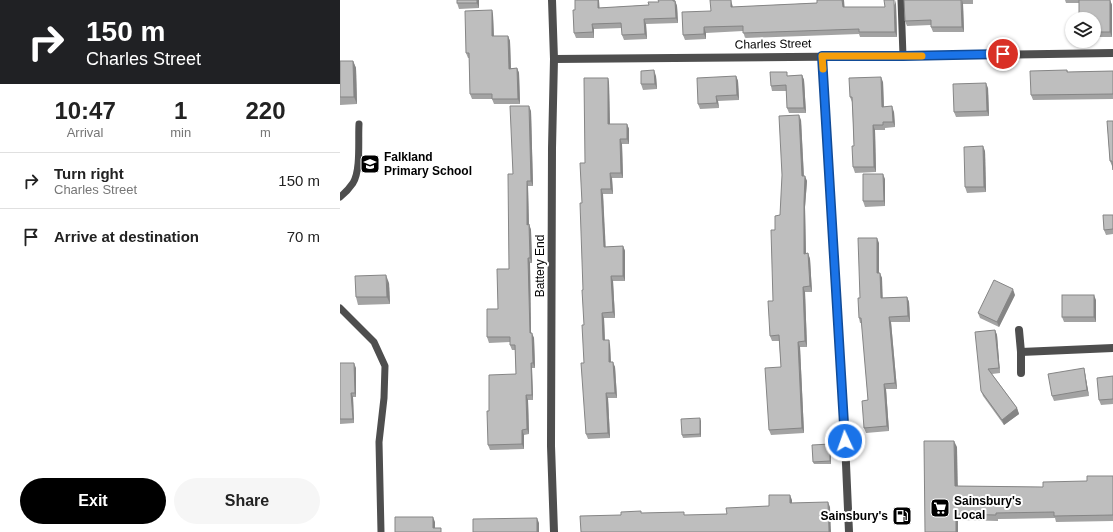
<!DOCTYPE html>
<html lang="en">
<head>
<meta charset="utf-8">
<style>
	:root { --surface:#fff; --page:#f6f6f6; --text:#222; --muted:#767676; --line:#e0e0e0; --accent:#000 }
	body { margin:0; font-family:Arial,sans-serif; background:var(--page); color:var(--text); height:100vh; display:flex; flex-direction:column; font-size:15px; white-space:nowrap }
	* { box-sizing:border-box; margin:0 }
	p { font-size:13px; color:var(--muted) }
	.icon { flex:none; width:22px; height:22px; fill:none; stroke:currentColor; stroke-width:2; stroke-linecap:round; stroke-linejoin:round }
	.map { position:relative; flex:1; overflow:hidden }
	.drawer { display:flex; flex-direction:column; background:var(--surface); width:340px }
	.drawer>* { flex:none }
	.hud { background:#202124; color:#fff; overflow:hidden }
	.tools { position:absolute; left:725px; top:12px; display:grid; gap:8px }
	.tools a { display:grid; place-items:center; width:36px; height:36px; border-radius:50%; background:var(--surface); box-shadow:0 1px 3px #0004; font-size:20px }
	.pin { position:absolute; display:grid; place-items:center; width:34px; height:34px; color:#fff; margin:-17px; border:2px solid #fff; border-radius:50%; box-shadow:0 1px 4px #0007 }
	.me { position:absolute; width:44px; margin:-22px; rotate:357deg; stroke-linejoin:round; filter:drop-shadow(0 0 3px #0008) }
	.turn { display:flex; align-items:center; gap:14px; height:84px; padding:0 20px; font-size:18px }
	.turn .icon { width:52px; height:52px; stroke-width:2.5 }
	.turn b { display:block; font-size:28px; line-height:34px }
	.eta { display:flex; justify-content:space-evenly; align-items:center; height:68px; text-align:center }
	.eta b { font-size:24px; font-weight:800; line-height:28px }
	.button { display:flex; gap:8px; margin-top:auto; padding:8px 20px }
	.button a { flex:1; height:46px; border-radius:24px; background:var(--accent); color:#fff; font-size:16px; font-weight:800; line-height:46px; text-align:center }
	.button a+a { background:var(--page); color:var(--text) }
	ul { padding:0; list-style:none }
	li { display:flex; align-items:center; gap:12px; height:56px; padding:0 20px; border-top:1px solid var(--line) }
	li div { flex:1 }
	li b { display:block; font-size:15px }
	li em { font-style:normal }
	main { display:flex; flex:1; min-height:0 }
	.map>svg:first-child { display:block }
</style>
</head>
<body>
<main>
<section class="drawer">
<div class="hud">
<div class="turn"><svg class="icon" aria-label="right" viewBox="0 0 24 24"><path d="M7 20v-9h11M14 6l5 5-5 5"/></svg><div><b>150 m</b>Charles Street</div></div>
</div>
<div class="eta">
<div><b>10:47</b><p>Arrival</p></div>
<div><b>1</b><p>min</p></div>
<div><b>220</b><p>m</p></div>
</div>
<ul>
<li><svg class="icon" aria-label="right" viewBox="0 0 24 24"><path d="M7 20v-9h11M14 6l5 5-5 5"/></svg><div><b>Turn right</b><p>Charles Street</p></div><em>150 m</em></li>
<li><svg class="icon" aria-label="arrive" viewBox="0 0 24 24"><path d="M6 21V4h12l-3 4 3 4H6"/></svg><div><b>Arrive at destination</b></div><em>70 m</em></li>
</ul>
<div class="button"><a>Exit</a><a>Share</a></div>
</section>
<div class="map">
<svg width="773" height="532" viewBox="0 0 773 532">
	<rect width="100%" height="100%" fill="#fff"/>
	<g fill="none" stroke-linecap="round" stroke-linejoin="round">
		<g stroke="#4e4e4e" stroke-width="7">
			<polyline points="561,0 563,56"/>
			<path d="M0 197C5 193 9 189 13 183 21 170 18 140 19 124"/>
			<polyline points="0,308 34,342 45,366 44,398 39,442 41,532"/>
		</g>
		<g stroke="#4e4e4e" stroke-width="8">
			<polyline points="212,0 214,59 212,148 211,446 214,532"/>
			<polyline points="482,56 505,441 509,532"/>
			<polyline points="214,59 563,56 773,53"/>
			<polyline points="679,330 681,352 681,373"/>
			<polyline points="681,352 773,348"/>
		</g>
	</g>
	<g fill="#a3a3a3">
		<polygon points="117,0 139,0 139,8 119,9 117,3"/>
		<polygon points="318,0 335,0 337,6 338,23 306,24 307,39 284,40 282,35 282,28 254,29 254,38 236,38 234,33 235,10 259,8 309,5 319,2"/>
		<polygon points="477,0 504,0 504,7 545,7 556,4 557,37 520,37 519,34 405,38 403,31 366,33 366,39 345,40 343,35 371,11 392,4 393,7 477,3"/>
		<polygon points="564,0 633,0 633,4 623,4 624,32 593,32 591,27 591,25 567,26 565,21"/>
		<polygon points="725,0 770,0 772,5 772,37 754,37 754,19 739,3 726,3"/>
		<polygon points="152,10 153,15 154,36 168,36 170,41 171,68 177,68 179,73 180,104 154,104 152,99 132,99 130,94 129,58 128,58 126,53"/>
		<polygon points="0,61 13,61 16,68 17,104 0,105"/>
		<polygon points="727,70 728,72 773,71 773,99 693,100 691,95"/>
		<polygon points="462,75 464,80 466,113 449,113 447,108 447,91 432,91 431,86 448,76"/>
		<polygon points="316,76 317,89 303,90 301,84"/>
		<polygon points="396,76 398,81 399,100 378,101 379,108 360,109 358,104"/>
		<polygon points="268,78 269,83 270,124 287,124 289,129 289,144 282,144 283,178 272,178 273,194 263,194 265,247 283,246 285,251 285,281 273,281 275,318 264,318 265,340 270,345 271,362 275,367 277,398 268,398 270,438 248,439 246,434 244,363 244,325 242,203 245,163"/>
		<polygon points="543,82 544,107 554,112 555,127 545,128 545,130 535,130 536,172 515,173 513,167 514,146 512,102 510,97"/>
		<polygon points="648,88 649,116 616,117 614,112"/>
		<polygon points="191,111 193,186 188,186 189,224 191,230 192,263 190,263 191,333 194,338 195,368 192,368 193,400 188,400 189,434 184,435 184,449 150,450 148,445 149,411 176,374 175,350 172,350 170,345 170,342 149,343 147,337 158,309 169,269 173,174"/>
		<polygon points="461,120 464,176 467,181 465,207 466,253 468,253 470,259 472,292 465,292 467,347 460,347 464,433 431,435 429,430 441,367 439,341 432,341 430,336 433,301 435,230 440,215"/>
		<polygon points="767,121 773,166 772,166 770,161"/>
		<polygon points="645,151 646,192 627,193 625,187"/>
		<polygon points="545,179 545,206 525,207 523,201"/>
		<polygon points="773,215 773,234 766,235 764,230"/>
		<polygon points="539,243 539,273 542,278 542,298 567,297 569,302 570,322 551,322 557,389 546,389 549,431 526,433 524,428 528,400 522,323 520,323 519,318 520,298"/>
		<polygon points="49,283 50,304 18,305 16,297"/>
		<polygon points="675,295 659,327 640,318 638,313"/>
		<polygon points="756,300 756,322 724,322 722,317"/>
		<polygon points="655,330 657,335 660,373 652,374 677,408 679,414 664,425 643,396 641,391"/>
		<polygon points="0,363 16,368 16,397 13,397 14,423 0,424"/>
		<polygon points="744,368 745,373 749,396 714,401 712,396"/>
		<polygon points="773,376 773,404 761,405 759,400"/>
		<polygon points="361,421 361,437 343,438 342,435"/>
		<polygon points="490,444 491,447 491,464 474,464 473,462"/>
		<polygon points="617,447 617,486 703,487 747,481 773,476 773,521 716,522 715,518 658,519 658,521 618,520 618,532 585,532"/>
	</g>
	<g fill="#858585">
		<polygon points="137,0 139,0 139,8 137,3"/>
		<polygon points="258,0 259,0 260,13 258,8"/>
		<polygon points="391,0 392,4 393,12 391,7"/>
		<polygon points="502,0 504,0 505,12 503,7"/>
		<polygon points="555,0 556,4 557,37 555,32"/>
		<polygon points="622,0 623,4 624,32 622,27"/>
		<polygon points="770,0 772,5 772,37 770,32"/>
		<polygon points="335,1 337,6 338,23 336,18"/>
		<polygon points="152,10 153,15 154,41 152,36"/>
		<polygon points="304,19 306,24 307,39 305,34"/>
		<polygon points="252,24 254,29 254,38 253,32"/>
		<polygon points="364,27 366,33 366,39 364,34"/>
		<polygon points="168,36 170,41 171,74 169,69"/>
		<polygon points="13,61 16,68 17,104 14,97"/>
		<polygon points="177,68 179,73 180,104 178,99"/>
		<polygon points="314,70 316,76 317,89 315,84"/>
		<polygon points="462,75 464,80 466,113 464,108"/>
		<polygon points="396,76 398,81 399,100 397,95"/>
		<polygon points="541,77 543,82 544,112 542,107"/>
		<polygon points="268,78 269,83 270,129 268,124"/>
		<polygon points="646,83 648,88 649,116 647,111"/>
		<polygon points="376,96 378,101 379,108 377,103"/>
		<polygon points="189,106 191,111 193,186 191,181"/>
		<polygon points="552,106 554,112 555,127 553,122"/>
		<polygon points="459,115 461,120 464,181 462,176"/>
		<polygon points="287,124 289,129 289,144 287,139"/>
		<polygon points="533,125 535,130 536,172 534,167"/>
		<polygon points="280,139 282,144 283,178 281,173"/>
		<polygon points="643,146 645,151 646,192 644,187"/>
		<polygon points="270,173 272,178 273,194 271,189"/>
		<polygon points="543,174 545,179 545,206 544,201"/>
		<polygon points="465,176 467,181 465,207 466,259 464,254 464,202"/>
		<polygon points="187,181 188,186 189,230 187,225"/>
		<polygon points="261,189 263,194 266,252 264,247"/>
		<polygon points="189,224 191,230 192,263 190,258"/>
		<polygon points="537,238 539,243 539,278 537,273"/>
		<polygon points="283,246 285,251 285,281 283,276"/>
		<polygon points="468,253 470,259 472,292 470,286"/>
		<polygon points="188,258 190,263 191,338 190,333"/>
		<polygon points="540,273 542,278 543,303 541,298"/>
		<polygon points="46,275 49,283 50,304 47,297"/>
		<polygon points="271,276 273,281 275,318 273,312"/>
		<polygon points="463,287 465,292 467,347 465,341"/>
		<polygon points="673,289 675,295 659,327 657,322"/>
		<polygon points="754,295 756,300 756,322 754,317"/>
		<polygon points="567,297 569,302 570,322 568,316"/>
		<polygon points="262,313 264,318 265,346 263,340"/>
		<polygon points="549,317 551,322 557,389 555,383"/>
		<polygon points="655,330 657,335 660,373 659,368"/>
		<polygon points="192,333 194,338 195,368 193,363"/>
		<polygon points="269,340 270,345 271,367 269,362"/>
		<polygon points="458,342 460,347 464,433 462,428"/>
		<polygon points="273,362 275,367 277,398 275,393"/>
		<polygon points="14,363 16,368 16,397 15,393"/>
		<polygon points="191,363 192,368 193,400 192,395"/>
		<polygon points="744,368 745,373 749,396 747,390"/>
		<polygon points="544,384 546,389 549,431 547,426"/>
		<polygon points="11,393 13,397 14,423 13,419"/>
		<polygon points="266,393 268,398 270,438 268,433"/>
		<polygon points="186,395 188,400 189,434 187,429"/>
		<polygon points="677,408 679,414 664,425 662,420"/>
		<polygon points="360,418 361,421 361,437 360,434"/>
		<polygon points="182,430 184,435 184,449 182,444"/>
		<polygon points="614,441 617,447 618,492 615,486"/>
		<polygon points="490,444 491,447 491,464 490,461"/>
		<polygon points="450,495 452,500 452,508 450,503"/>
		<polygon points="488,502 490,507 491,532 489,532"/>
		<polygon points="616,514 618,520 618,532 616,532"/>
		<polygon points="93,517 95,522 95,532 93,528"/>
		<polygon points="197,518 199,523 199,532 197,532"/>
	</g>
	<g fill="#bebebe" stroke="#858585">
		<rect x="117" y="0" width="20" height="3"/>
		<polygon points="235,0 258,0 258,8 309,5 308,2 319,2 318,0 333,0 333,1 335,1 336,18 304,19 305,34 282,35 281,23 252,24 253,32 234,33 233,10 235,10"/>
		<polygon points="370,0 391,0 391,7 477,3 477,0 502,0 503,7 545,7 544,0 554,0 555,32 519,32 519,29 403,33 403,26 364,27 364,34 343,35 342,12 371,11"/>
		<polygon points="564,0 621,0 622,27 591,27 591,20 565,21"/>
		<polygon points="739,0 770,0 770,32 754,32 754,19 739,19"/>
		<polygon points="152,10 152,36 168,36 169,69 177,68 178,99 152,99 152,94 130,94 129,53 126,53 125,11"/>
		<polygon points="0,61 13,61 14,97 0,97"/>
		<polygon points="314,70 315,84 301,84 301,71"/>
		<polygon points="727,70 727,72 773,71 773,94 691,95 690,71"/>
		<polygon points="430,72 447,72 447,76 462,75 464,108 447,108 446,85 431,86"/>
		<polygon points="396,76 397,95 376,96 377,103 358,104 357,78"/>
		<polygon points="541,77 542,107 552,106 553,122 543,122 543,125 533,125 534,167 513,167 512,146 514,146 513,118 512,97 510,97 509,78"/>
		<polygon points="244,78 268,78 268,124 287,124 287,139 280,139 281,173 270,173 271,189 261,189 264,247 283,246 283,276 271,276 273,312 262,313 263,340 269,340 269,362 273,362 275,393 266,393 268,433 246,434 241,363 244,363 242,325 244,325 242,290 243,290 240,203 242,203 240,163 245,163"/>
		<polygon points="646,83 647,111 614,112 613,84"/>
		<polygon points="170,106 189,106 191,181 187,181 187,225 189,224 190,258 188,258 190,333 192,333 193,363 191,363 192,395 186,395 187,429 182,430 182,444 148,445 147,411 149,411 149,375 176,374 175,345 170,345 170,337 147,337 147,309 158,309 157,269 169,269 168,174 173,174"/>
		<polygon points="459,115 462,176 465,176 464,202 464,254 468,253 470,286 463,287 465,341 458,342 462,428 429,430 425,368 441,367 439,335 430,336 428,301 433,301 431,230 435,230 435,216 440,215 442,175 439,116"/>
		<polygon points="767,121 773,121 773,170 772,161 770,161"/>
		<polygon points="643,146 644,187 625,187 624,147"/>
		<polygon points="523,174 543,174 544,201 523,201"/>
		<polygon points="763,215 773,215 773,229 764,230"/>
		<polygon points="518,238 537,238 537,273 540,273 541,298 567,297 568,316 549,317 555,383 544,384 547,426 524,428 522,401 528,400 521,318 519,318 518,298 520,298"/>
		<polygon points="46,275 47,297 16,297 15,276"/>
		<polygon points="654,280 673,289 657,322 638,313"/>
		<rect x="722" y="295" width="32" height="22"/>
		<polygon points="655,330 659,368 648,369 677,408 662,420 641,391 635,332"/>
		<polygon points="0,363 14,363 15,393 11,393 13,419 0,419"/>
		<polygon points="744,368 747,390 712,396 708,374"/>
		<polygon points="773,376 773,399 759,400 757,378"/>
		<polygon points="360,418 360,434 342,435 341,419"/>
		<polygon points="584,441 614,441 615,486 703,487 703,482 747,481 747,476 773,476 773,515 714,516 714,512 656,513 656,515 616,514 616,532 585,532"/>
		<polygon points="490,444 490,461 473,462 472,445"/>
		<polygon points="429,495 450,495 450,503 488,502 489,532 241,532 240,516 281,515 281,512 301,511 301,513 344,512 344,515 387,514 386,508 429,506"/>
		<polygon points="55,517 93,517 93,528 101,528 101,532 55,532"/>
		<polygon points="197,518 197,532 133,532 133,519"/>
	</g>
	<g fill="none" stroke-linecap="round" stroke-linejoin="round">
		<g stroke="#114b97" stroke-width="10">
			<polyline id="route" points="505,441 482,56 563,56 663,54"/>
		</g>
		<use href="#route" stroke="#1a73e8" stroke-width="7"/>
		<polyline stroke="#f59e0b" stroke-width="7" points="483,69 482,56 582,56"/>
	</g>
	<defs>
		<g id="school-square" transform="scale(1)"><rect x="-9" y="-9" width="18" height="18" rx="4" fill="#000" stroke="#fff"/><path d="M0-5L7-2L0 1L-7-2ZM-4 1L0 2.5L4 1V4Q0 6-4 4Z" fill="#fff"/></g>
		<g id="supermarket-square" transform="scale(1)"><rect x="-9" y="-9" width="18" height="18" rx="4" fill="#000" stroke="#fff"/><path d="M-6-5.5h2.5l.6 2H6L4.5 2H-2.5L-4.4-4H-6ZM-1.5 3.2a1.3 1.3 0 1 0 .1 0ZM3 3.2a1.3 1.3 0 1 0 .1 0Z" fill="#fff"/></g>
		<g id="fuel-square" transform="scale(1)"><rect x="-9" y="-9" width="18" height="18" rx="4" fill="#000" stroke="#fff"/><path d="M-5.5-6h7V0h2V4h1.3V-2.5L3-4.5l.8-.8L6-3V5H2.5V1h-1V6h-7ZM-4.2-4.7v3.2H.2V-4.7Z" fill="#fff"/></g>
	</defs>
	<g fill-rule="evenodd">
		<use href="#school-square" x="30" y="164"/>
		<use href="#supermarket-square" x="600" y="508"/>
		<use href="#fuel-square" x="562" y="516"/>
	</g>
	<g text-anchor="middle" stroke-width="4" stroke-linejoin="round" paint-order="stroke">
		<g font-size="12" fill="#000" stroke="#fff">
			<text transform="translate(433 44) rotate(-1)" y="4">Charles Street</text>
			<text transform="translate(200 266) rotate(-90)" y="4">Battery End</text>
		</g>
		<g font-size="12" font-weight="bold" fill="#000" stroke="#fff" text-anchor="start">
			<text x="44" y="161">Falkland<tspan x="44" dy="14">Primary School</tspan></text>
			<text x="614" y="505">Sainsbury's<tspan x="614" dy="14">Local</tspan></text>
			<text x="548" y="520" text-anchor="end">Sainsbury's</text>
		</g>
	</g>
</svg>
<div class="tools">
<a><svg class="icon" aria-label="layers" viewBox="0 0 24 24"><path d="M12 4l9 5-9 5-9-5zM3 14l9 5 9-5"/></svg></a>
</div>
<div class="pin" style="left:663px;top:54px;background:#d93025"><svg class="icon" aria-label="arrive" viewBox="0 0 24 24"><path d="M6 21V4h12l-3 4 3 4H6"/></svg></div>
<svg class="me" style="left:505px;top:441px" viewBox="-20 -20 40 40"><circle r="17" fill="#1a73e8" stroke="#fff" stroke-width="3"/><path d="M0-11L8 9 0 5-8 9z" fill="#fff"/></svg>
</div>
</main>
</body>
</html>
